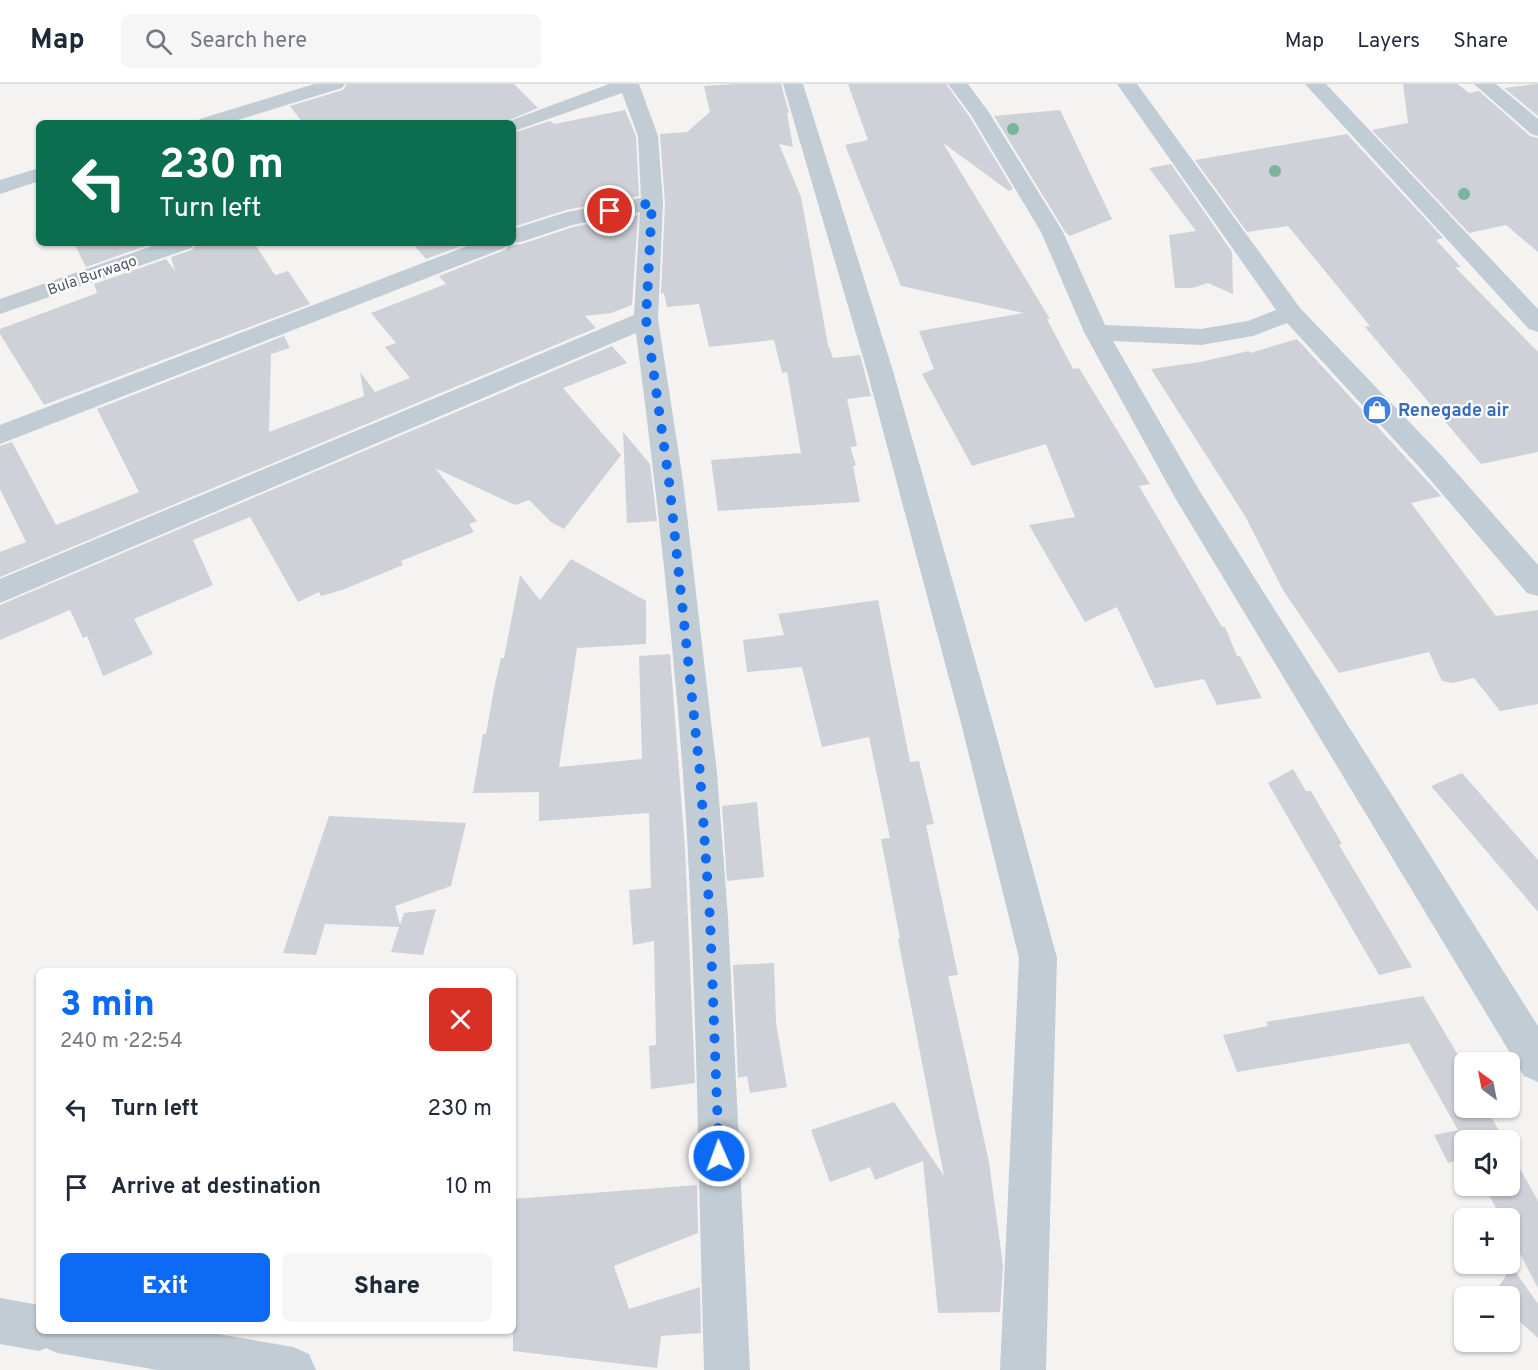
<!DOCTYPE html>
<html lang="en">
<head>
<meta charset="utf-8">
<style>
	:root { --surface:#fff; --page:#f6f6f7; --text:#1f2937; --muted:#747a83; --line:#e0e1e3; --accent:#0c6af4 }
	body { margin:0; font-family:Overpass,sans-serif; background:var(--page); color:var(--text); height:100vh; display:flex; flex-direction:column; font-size:22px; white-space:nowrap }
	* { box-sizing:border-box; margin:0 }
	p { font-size:20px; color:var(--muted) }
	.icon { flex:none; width:33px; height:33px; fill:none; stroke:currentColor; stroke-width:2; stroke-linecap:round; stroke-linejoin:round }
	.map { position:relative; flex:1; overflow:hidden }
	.side { position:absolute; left:36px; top:884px; width:480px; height:366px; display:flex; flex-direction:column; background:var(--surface); border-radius:9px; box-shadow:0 2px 4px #0004 }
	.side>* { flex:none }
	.guide { position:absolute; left:36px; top:36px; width:480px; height:126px; border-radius:9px; box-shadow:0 2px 4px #0004; background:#0b6e4f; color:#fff; overflow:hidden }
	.needle { width:39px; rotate:328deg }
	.tools { position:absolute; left:1454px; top:968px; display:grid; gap:12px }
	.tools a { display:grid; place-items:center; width:66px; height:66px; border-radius:9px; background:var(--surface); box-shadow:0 2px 4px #0004; font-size:30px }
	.pin { position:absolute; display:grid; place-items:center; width:51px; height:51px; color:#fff; margin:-26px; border:3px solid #fff; border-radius:50%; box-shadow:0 2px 6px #0007 }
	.me { position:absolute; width:66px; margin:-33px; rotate:358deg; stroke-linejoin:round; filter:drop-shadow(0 0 4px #0008) }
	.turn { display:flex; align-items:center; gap:21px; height:126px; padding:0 24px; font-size:27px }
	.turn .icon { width:78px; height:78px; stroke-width:2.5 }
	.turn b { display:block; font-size:42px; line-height:51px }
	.round { display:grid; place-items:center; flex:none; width:63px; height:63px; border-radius:9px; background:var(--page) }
	.overview { display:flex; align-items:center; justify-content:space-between; height:102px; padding:0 24px }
	h1 { font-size:36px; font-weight:800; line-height:45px; color:var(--accent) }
	.button { display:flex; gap:12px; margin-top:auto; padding:12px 24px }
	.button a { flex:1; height:69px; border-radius:9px; background:var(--accent); color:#fff; font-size:24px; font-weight:800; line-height:69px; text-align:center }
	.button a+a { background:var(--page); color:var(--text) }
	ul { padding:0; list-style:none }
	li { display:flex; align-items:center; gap:18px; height:78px; padding:0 24px }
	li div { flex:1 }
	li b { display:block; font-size:22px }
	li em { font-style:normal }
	header { display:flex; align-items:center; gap:36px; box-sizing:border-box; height:84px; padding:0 30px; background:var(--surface); border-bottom:2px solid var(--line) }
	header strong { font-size:28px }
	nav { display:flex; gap:33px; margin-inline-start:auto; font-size:21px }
	.search { width:420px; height:54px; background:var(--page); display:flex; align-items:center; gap:15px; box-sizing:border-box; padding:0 21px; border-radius:9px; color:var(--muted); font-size:22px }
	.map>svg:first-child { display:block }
</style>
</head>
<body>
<header>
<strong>Map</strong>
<div class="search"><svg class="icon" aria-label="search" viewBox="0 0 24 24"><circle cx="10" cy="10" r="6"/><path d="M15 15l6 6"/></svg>Search here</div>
<nav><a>Map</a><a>Layers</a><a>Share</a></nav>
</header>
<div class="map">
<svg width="1538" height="1286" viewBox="0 0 1538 1286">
	<rect width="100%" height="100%" fill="#f5f2f2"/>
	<g fill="#ced1d8">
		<polygon points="347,0 514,0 538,24 502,39 303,39 290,22 343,6"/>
		<polygon points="736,0 781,0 789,29 787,29 793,63 779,60 801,113 828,261 833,274 860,271 871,312 847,315 857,362 850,363 856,381 853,382 860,418 718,427 711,376 801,369 787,288 782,289 774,256 709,263 699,220 667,223 664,209 661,210 665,119 660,50 687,48 710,28 704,2"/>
		<polygon points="848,0 946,0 969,32 1013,105 1009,107 943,59 1050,235 1047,235 1073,285 1079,284 1150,400 1139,402 1222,543 1225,543 1237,572 1240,572 1262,614 1217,621 1204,595 1155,604 1117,523 1085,538 1029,441 1075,433 1046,360 972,382 922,290 934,285 919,247 1024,229 901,202 845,61 868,56"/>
		<polygon points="1403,0 1458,0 1469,9 1479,7 1530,52 1538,54 1538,168 1506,141 1469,149 1372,46 1408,39"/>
		<polygon points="1536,0 1538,0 1538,32 1504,4"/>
		<polygon points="625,26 636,52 639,112 566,126 513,143 513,49 550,37 554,40"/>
		<polygon points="1060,26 1112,135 1070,152 1066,149 994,32"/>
		<polygon points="1347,50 1443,154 1436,156 1461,183 1455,183 1538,268 1538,368 1481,380 1365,243 1370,242 1288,142 1247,148 1195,76"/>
		<polygon points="1171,80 1232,168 1233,210 1208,199 1192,204 1175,204 1169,151 1196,147 1149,84"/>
		<polygon points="638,131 632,221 611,229 585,232 596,244 0,493 0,468 26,458 0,405 0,362 12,358 56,441 139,408 97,325 284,252 290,264 271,270 269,348 364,312 360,288 375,308 410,294 385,263 396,259 371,229 446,200 439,192 505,166 509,161 522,160 573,143"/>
		<polygon points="74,159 154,159 86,183"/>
		<polygon points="197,159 254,159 275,191 288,187 310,220 44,321 0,250 0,245 97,209 94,200 166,175 175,187 171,173 192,166"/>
		<polygon points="412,159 469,159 426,175"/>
		<polygon points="1297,255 1441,412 1411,419 1496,532 1538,526 1538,620 1500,627 1474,594 1453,599 1442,597 1429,568 1339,589 1283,506 1245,432 1151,285 1200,278 1249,267 1250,269"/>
		<polygon points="612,262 627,279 563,304 621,371 564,445 551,438 529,416 515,421 435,384 477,437 469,440 474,448 401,477 403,481 342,506 321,512 319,508 298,518 250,433 193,456 213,501 134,535 153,570 103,592 87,552 83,554 70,526 0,556 0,521"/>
		<polygon points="623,348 650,380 657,437 627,439"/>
		<polygon points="571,475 646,517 646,560 577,564 559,683 642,675 639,572 670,570 685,764 695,999 651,1005 649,962 656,961 654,857 633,861 629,806 651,804 649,729 539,737 539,708 473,709 483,650 486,650 495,600 501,574 504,574 520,491 540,516"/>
		<polygon points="878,516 910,678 919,677 934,740 926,741 958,891 948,892 989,1078 1003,1182 1000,1228 938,1229 923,1077 875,1096 870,1083 830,1098 811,1046 894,1018 944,1092 898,855 900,854 881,755 890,754 869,653 822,663 802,583 747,588 743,556 784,551 778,530"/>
		<polygon points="1293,685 1306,707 1311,707 1342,760 1339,761 1412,883 1379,891 1268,699"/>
		<polygon points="1462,689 1538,776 1538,828 1431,702"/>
		<polygon points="757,718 764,793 727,797 722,722"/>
		<polygon points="329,732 466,739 451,802 395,822 400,841 404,829 436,825 423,871 391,868 399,843 325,840 316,871 283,869"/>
		<polygon points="774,879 776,939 787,1003 750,1009 747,992 738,994 733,881"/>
		<polygon points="1423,912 1464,981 1464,1023 1486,1023 1504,1056 1464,1056 1464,1075 1448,1079 1434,1051 1458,1046 1409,959 1237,988 1223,951 1268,942 1266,938"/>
		<polygon points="1509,1065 1538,1117 1538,1204 1509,1149 1509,1134 1501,1134 1484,1101 1509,1101"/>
		<polygon points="697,1101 698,1149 614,1182 629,1225 700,1203 701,1249 661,1252 657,1284 513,1267 513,1115"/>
		<polygon points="1512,1183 1538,1220 1538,1254 1509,1228 1509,1212 1492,1212"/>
	</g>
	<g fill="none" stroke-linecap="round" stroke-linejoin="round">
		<g fill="#c2ccd4" fill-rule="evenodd">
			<polygon points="314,0 345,0 342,4 228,39 197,39 200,35"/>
			<path d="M609 0H639L658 52 663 119 658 235 683 397 717 689 728 834 750 1286H704C698 1088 697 888 683 690 672 543 655 395 636 249L0 519V495L634 231 640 128 572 141 521 158 510 159H513V145L567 128 641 114 638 52 622 9 520 45 513 47V39H504Z"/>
			<polygon points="783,0 803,0 893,287 993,639 1057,874 1046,1286 1000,1286 1019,874 961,639 867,287"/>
			<polygon points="948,0 968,0 990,30 1063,148 1105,241 1201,245 1248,237 1276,226 1117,0 1137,0 1300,224 1441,371 1538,481 1538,512 1527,509 1421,385 1287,239 1253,252 1201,261 1113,257 1199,406 1538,942 1538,998 1524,992 1174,412 1084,248 1041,148 971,31"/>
			<polygon points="1305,0 1326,0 1538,225 1538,248 1529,245"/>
			<polygon points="1474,0 1496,0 1538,35 1538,52 1531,50"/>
			<polygon points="39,84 39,97 0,110 0,96"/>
			<polygon points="161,159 195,159 191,164 0,230 0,215"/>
			<polygon points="475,159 508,159 504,164 0,360 0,341"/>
			<polygon points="0,1214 39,1221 39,1246 195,1246 293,1263 309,1270 316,1286 158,1286 57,1269 46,1264 39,1267 0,1260"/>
		</g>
	</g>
	<g fill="#77b698">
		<circle cx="1013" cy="45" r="6"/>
		<circle cx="1275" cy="87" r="6"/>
		<circle cx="1464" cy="110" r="6"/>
	</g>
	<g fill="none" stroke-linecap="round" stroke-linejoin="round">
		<polyline stroke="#0c6af4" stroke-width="10" stroke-dasharray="0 18" points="610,127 652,119 646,235 669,397 700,689 710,834 719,1072"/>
	</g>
	<defs>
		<g id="shop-disc" transform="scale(1.5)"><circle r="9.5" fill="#3f7fe0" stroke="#fff"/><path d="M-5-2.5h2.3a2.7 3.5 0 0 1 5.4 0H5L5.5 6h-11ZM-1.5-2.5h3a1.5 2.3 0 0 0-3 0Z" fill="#fff"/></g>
	</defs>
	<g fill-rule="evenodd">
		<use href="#shop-disc" x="1377" y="326"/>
	</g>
	<g text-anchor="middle" stroke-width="4.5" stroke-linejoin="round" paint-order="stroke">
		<g font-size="15" fill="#485562" stroke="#fff">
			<text transform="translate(92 191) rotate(-19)" y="5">Bula Burwaqo</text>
		</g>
		<g font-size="18" font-weight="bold" fill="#366cbe" stroke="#fff" text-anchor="start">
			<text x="1398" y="332">Renegade air</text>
		</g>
	</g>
</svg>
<div class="tools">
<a><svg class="needle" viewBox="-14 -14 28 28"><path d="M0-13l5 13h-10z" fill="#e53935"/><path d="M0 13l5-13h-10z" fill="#747a83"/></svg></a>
<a><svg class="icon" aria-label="sound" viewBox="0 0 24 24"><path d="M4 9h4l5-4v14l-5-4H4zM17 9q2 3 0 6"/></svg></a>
<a>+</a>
<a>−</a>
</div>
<div class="pin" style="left:610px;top:127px;background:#d93025"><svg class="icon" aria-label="arrive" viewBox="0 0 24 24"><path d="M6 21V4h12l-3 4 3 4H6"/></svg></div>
<svg class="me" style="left:719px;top:1072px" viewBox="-20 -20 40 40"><circle r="17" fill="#0c6af4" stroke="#fff" stroke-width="3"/><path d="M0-11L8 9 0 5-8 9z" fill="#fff"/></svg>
<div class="guide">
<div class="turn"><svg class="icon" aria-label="left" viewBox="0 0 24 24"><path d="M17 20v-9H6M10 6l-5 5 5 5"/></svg><div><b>230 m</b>Turn left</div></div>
</div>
<section class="side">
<div class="overview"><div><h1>3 min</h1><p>240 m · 22:54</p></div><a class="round" style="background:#d93025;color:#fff"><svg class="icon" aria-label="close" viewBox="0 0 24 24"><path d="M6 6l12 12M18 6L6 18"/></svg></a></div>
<ul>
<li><svg class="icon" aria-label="left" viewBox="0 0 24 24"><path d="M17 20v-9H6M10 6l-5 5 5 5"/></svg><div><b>Turn left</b></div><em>230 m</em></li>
<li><svg class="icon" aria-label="arrive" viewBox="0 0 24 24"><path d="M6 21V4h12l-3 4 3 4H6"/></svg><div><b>Arrive at destination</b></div><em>10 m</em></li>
</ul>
<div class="button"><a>Exit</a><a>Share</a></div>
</section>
</div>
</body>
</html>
